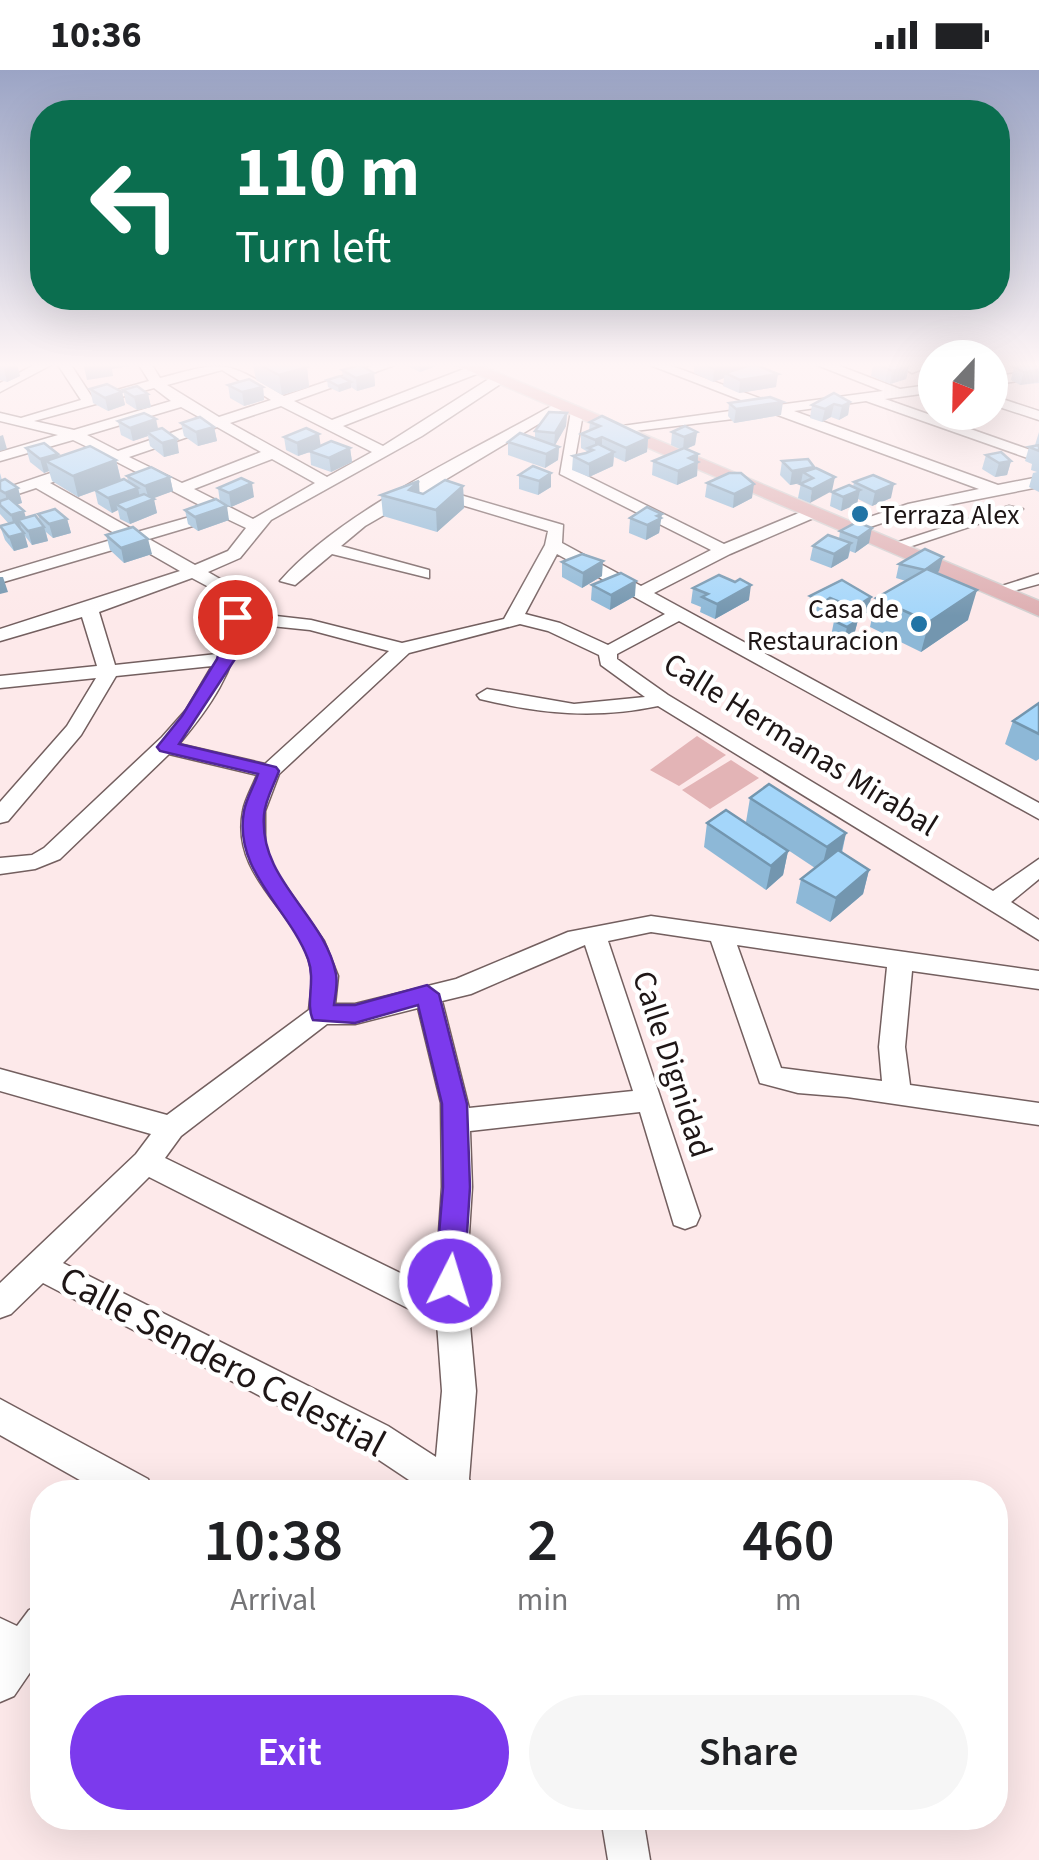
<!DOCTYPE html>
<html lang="en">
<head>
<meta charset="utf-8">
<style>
	:root { --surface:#fff; --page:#f6f6f6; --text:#202124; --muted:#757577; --accent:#7c3aed }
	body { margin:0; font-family:"Source Sans 3",sans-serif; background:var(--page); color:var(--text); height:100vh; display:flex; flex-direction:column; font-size:38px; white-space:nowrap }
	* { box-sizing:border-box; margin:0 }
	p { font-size:32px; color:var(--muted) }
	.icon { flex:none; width:55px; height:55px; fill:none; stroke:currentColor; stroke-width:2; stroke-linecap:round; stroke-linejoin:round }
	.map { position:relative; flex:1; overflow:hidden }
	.sheet { position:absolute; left:30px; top:1410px; width:978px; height:350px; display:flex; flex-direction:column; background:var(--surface); border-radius:40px; box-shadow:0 10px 40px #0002 }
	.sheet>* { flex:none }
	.hud { position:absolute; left:30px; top:30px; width:980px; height:210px; border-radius:40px; box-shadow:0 10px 40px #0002; background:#0b6e4f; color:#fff; overflow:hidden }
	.needle { width:65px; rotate:202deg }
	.controls { position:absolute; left:918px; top:270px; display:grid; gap:20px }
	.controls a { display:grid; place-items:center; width:90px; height:90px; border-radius:50%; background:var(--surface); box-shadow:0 10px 40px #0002; font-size:50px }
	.pin { position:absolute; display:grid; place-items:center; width:85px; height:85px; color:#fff; margin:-42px; border:5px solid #fff; border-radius:50%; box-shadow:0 2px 10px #0007 }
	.me { position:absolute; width:110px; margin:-55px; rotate:5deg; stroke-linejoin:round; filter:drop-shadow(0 0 8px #0008) }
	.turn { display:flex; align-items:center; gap:35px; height:210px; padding:0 40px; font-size:45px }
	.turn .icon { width:130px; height:130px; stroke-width:2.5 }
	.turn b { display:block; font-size:70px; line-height:85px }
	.eta { display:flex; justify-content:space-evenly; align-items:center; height:170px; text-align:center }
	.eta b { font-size:60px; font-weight:600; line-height:70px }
	.cta { display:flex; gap:20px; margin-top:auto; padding:20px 40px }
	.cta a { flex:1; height:115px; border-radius:60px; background:var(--accent); color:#fff; font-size:40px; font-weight:600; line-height:115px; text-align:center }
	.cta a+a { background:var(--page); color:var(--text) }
	.status { display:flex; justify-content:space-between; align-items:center; height:70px; padding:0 50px; background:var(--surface); direction:ltr }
	.status svg { height:28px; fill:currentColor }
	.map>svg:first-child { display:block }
</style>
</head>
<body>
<div class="status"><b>10:36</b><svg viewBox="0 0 49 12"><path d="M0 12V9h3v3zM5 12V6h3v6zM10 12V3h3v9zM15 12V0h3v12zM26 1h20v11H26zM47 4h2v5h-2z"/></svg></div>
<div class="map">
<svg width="1039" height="1790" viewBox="0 0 1039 1790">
	<rect width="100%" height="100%" fill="#fde9ea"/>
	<g fill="#e3b4b6">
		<polygon points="697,666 726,685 679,716 650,700"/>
		<polygon points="731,690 759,708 710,739 682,720"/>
	</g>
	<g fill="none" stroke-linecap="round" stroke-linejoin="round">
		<g stroke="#735f5f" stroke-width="3">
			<g id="minor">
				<polygon points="34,295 51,295 0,322 0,313"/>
				<path d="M58 295H71L92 327 149 311 139 295H152L160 308C228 290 224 290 284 326L375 295H395L294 331 332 350 469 297H479V303L343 356 383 376 492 307H502V313L422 366 271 450 240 488 208 502 234 517 240 542 311 550 402 573 504 549 545 475 548 461 422 423 365 456 341 476 429 500V508L332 484 295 515 280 511C342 440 469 383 555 334L567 337 433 417 563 455 562 473 641 516 711 480 560 404 571 341 583 344 573 399 724 474 806 440H818V446L730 484 654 523 1039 733V749L679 551 617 584V589L668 625 993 821 1039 789V809L1011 832 1039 850V870L658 636C596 649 542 644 480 629L477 625 487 619 574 634 645 627 601 595 599 585 548 561 520 554 409 583 279 704 265 741V773L273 798 324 871 338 906 335 934H355L456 909 568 862 651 846 1039 901V919L912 901 905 977 910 1015 1039 1033V1055L847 1027 798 1023 760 1013 711 871 651 862 608 871 700 1146 696 1155 685 1159 674 1155 640 1042 470 1061 472 1117 466 1211 476 1321 469 1409 475 1422H427L364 1380 43 1213 11 1244 0 1248V1213L136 1084 151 1064 0 1021V999L167 1045 309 940C310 930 312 919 312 909 310 847 229 813 243 741 245 729 253 716 257 705L169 684 60 789 35 799 0 804V788L32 785 44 778 162 667 186 640 212 596 116 606 81 665 8 751 0 753V732L67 656 96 608 0 618V606L97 596 82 547 0 571V559L180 501 133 474 0 513V503L121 467 36 418 0 430V420L104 385 73 370 0 391V382L58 365 0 351V343L21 348 81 330ZM222 300 271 330 219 347 167 315ZM154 318 171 331 74 360 34 351ZM281 336 372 382 327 407 230 353ZM181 337 206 351 118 381 87 365ZM217 357 261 382 182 413 129 387ZM272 389 315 413 253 449 194 419ZM115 391 211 441 137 462 50 413ZM223 447 246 458 228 481 195 495 149 469ZM557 484 665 544 608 575 560 553 525 544ZM192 508 220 523 224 552 217 584 115 595 99 542ZM242 553 310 560 389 581 265 694 179 674C211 636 234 602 242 553ZM585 875 633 1021 469 1038 442 931 471 924ZM737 875 887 897 879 977 882 1011 781 998ZM418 938 441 1033 442 1117 435 1220 165 1088 181 1066 327 954H355ZM149 1107 437 1253 442 1321 436 1387 388 1356 63 1193Z"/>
				<polygon points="650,295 669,295 778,335 883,321 817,295 837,295 900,319 935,314 935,322 885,329 1039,383 1039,392 866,331 794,341 998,415 1039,407 1039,417 918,441 855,462 843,462 843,456 908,434 979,419 775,344 610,364 608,361 615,357 759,337"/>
				<polygon points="910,295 932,295 912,303 905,299"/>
				<polygon points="1039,300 1039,308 990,315 990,307"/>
				<polygon points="990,325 1039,341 1039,350 990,334"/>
				<polygon points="1009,436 1023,439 897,481 883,477"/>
				<polygon points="1039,504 1039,514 995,526 986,521"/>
				<polygon points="0,1329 148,1409 153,1422 101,1422 0,1365"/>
				<polygon points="42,1534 42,1585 14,1626 0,1632 0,1548 17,1556 29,1540"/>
				<polygon points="601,1748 643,1748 650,1790 608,1790"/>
			</g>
		</g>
		<g stroke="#d2d0d0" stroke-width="3">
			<polygon id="major" points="456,295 479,295 1039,531 1039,546"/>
		</g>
		<use href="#minor" fill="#fff" fill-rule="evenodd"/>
		<use href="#major" fill="#deafb2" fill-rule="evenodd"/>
	</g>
	<g fill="#8db8d7">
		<polygon points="0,295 17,295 20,306 7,312 0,310"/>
		<polygon points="253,295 303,295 307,297 309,317 282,325 256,310"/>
		<polygon points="405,295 439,295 420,302"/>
		<polygon points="694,295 741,295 741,298 776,317 739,323 723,316 724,308 713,312 694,303"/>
		<polygon points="873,295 907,295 909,296 906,309 890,314 871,306"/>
		<polygon points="1039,295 1039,313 1020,315 1011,310 1014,297"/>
		<polygon points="342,300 374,303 375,316 357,321 351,317 339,322 328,317 327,310 343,308"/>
		<polygon points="228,315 263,317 264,330 244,336 230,328"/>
		<polygon points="90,319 122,322 125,335 108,341 93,333"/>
		<polygon points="123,320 148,324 151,337 137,340 126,333"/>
		<polygon points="850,332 848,345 839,350 831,347 822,352 810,348 812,335"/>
		<polygon points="729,333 781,345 734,353 728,346"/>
		<polygon points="567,343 566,356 555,375 559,377 558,390 545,398 508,385 508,372 535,368 535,361"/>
		<polygon points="118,351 158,359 179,383 164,387 150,376 148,366 133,371 121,365"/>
		<polygon points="590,352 648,368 647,382 625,392 614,387 613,396 589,407 572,400 573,386 588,382 581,378 581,364 589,361"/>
		<polygon points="181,353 214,357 217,371 198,376 184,366"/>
		<polygon points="672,362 697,362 695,375 686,379 698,384 697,406 677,415 652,405 653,391 680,379 671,375"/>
		<polygon points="1039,362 1039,422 1029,417 1033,403 1037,402 1031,400 1032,394 1025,391 1029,377 1035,375"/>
		<polygon points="284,367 320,376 350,378 352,392 331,402 311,395 310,382 298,386 286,380"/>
		<polygon points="26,378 58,384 59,386 116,390 121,410 128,412 127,406 170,407 173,421 153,428 157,443 130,454 120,449 118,440 112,443 98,434 95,421 78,427 52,411 49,401 44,403 30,392"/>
		<polygon points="986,385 1011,391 1007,405 995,407 982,399"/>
		<polygon points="782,391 816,398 810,433 798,428 801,413 790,415 780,405"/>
		<polygon points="0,403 2,410 18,418 22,433 16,434 26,448 40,452 38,444 67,449 71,463 53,468 46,462 48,471 32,475 25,466 28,477 14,481 5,470 0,456 9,454 0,444"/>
		<polygon points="551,403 551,417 538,425 519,419 519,405"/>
		<polygon points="854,412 891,428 872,436 858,429 857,434 841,441 830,436 832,422 853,417"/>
		<polygon points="707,413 752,428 733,438 705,427"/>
		<polygon points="463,416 464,438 437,462 383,446 381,425 423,424"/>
		<polygon points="218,418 254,427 231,437 222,433 229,450 198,461 188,454 185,440 220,432"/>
		<polygon points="630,448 660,458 659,463 646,470 629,463"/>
		<polygon points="840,461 869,473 855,483 850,481 848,488 831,498 810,490 813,476 839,469"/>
		<polygon points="106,465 152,484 124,493 110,480"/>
		<polygon points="562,492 602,506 582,518 562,507"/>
		<polygon points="899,494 939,501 937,503 968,550 921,582 870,557 876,528 906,511 896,508"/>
		<polygon points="735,512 749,530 715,549 700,542 701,537 691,533 693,518"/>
		<polygon points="592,515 635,526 610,540 591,530"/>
		<polygon points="810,526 871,527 868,542 856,549 858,550 854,565 844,572 831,566 834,551 839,548 827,543 821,547 808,541"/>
		<polygon points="1039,633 1039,689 1036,691 1005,674 1013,651"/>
		<polygon points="750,728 846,763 842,783 869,800 863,824 830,852 796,833 801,809 815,798 746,752"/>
		<polygon points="707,753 788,781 783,805 766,820 704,777"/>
	</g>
	<g fill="#7396af">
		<polygon points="12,295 17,295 20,306 7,312 4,299"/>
		<polygon points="95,295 134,295 112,299 113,306 87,310 84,297"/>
		<polygon points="419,295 439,295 420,302"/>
		<polygon points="726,295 741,295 740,303 725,303 724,308 713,312 714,299"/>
		<polygon points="909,296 906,309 890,314 892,301"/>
		<polygon points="307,297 309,317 282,325 279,305"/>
		<polygon points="1039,300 1038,312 1020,315 1024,302"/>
		<polygon points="374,303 375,316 357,321 356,308"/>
		<polygon points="778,304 776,317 739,323 740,310"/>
		<polygon points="351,312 351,318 339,322 338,316"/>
		<polygon points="263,317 264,330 244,336 242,322"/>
		<polygon points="122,322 125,335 108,341 105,328"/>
		<polygon points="148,324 151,337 137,340 134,327"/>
		<polygon points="783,332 781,345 734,353 736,339"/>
		<polygon points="850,332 848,345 839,350 842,336"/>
		<polygon points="834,334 831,347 822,352 825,339"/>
		<polygon points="567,343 566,356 554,377 555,363"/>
		<polygon points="156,349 159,363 147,362 148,366 133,371 130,358"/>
		<polygon points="214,357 217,371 198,376 196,362"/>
		<polygon points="697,362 695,375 683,380 684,367"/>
		<polygon points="319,364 321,378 298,386 297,373"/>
		<polygon points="3,365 7,379 0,381 0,366"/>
		<polygon points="602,367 602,381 595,384 595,370"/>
		<polygon points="648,368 647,382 625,392 626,378"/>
		<polygon points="177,369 179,383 164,387 162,373"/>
		<polygon points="559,377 558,390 545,398 546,384"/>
		<polygon points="350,378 352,392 331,402 329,388"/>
		<polygon points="614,382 613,396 589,407 589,394"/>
		<polygon points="58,384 62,398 46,391 49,401 44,403 40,389"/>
		<polygon points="698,384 697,406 677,415 678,401 689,388"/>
		<polygon points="116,390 121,411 78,427 73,406"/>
		<polygon points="1011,391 1007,405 995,407 999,393"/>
		<polygon points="814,397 813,408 803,402 801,413 790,415 792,401"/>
		<polygon points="551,403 551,417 538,425 539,411"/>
		<polygon points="170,407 173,421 149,430 145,416"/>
		<polygon points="835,407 832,421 810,433 812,419"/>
		<polygon points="419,411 420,432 409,420"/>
		<polygon points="252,413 254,427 231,437 229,423"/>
		<polygon points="754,414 752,428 733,438 734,424"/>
		<polygon points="894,414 891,428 872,436 875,422"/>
		<polygon points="463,416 464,438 437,462 436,440"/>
		<polygon points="18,418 22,433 9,437 5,423"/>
		<polygon points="138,418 141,432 116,434 118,440 112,443 108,428"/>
		<polygon points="860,420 857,434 841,441 843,427"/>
		<polygon points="154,429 157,443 130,454 126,440"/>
		<polygon points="227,436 229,450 198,461 195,447"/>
		<polygon points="24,441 28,455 18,450 21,457 15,459 11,445"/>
		<polygon points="662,444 659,463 646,470 647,455"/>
		<polygon points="67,449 71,463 53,468 49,454"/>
		<polygon points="44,457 48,471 32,475 28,461"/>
		<polygon points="872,458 869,473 855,483 858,468"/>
		<polygon points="24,463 28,477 14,481 9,467"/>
		<polygon points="148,469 152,484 124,493 121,478"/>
		<polygon points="851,473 848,488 831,498 834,484"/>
		<polygon points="943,487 939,501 921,515 925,500"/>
		<polygon points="603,491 602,506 582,518 583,503"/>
		<polygon points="0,507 3,507 8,522 0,524"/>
		<polygon points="636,511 635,526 610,540 611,525"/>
		<polygon points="751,515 749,530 715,549 717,534"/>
		<polygon points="977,520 968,550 921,582 929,552"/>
		<polygon points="871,527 868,542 850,553 854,538"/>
		<polygon points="830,528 827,543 821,547 824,532"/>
		<polygon points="858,550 854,565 844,572 847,557"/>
		<polygon points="846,763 840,787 821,801 827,777"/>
		<polygon points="788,781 783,805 766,820 771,796"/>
		<polygon points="869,800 863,824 830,852 836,828"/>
	</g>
	<g fill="#a4d6fa" stroke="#7396af" stroke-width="2.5">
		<polygon points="260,295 303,295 307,297 279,305"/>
		<polygon points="360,295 374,303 356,308 342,300"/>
		<polygon points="706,295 726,295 714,299"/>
		<polygon points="751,295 756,295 778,304 740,310 725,303"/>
		<polygon points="879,295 907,295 909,296 892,301"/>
		<polygon points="1026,295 1039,295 1039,300 1024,302 1014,297"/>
		<polygon points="340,306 351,312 338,316 327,310"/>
		<polygon points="249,309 263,317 242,322 228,315"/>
		<polygon points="107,314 122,322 105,328 90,319"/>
		<polygon points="137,316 148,324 134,327 123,320"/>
		<polygon points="834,323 850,332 842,336 834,334 825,339 812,335"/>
		<polygon points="770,327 783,332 736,339 729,333"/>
		<polygon points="549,342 567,343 555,363 535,361"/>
		<polygon points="144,343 156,349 130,358 118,351"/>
		<polygon points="602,346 648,368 626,378 602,367 595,370 581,364 600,356 590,352"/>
		<polygon points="200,347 214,357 196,362 181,353"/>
		<polygon points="685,356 697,362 684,367 672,362"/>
		<polygon points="162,358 177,369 162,373 147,362"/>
		<polygon points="306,358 319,364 297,373 284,367"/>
		<polygon points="520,363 559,377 546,384 508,372"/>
		<polygon points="331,371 350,378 329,388 309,381"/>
		<polygon points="44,373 58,384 40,389 26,378"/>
		<polygon points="598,374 614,382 589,394 573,386 586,383 593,380 588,378"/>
		<polygon points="1039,375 1039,381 1029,377"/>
		<polygon points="90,376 116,390 73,406 46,391"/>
		<polygon points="684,378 698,384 689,388 698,392 678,401 653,391"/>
		<polygon points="1001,382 1011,391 999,393 986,385"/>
		<polygon points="808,389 814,397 792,401 782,391"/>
		<polygon points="533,396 551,403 539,411 519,405"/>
		<polygon points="151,397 170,407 145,416 127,406"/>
		<polygon points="816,398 835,407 812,419 800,414 813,408 803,402"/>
		<polygon points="729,403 741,403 754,414 734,424 707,413"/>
		<polygon points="873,405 894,414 875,422 854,412"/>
		<polygon points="241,408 252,413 229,423 218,418"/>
		<polygon points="5,409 18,418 5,423 0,420 0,411"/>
		<polygon points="124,409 138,418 108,428 95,420"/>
		<polygon points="445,410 463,416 436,440 381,425 419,411 409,420 423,424"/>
		<polygon points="849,415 860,420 843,427 832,422"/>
		<polygon points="144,424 154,429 126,440 116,434"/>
		<polygon points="9,428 24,441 11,445 0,435 0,431"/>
		<polygon points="216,429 227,436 195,447 185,440"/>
		<polygon points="647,437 662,444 657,446 661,448 647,455 630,448"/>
		<polygon points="55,439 67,449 49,454 38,444"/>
		<polygon points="35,445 44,457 28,461 18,450"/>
		<polygon points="15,452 24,463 9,467 0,456"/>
		<polygon points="857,452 872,458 858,468 840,461"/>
		<polygon points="133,457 148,469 121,478 106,465"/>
		<polygon points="828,465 851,473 834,484 813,476"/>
		<polygon points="925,479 943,487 925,500 899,494"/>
		<polygon points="582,484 603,491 583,503 562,492"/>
		<polygon points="927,499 977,520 929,552 876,528"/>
		<polygon points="621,503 636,511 611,525 592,515"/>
		<polygon points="719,505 735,512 740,509 751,515 717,534 702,527 708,524 693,518"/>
		<polygon points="842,510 871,527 854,538 830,528 824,532 810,526"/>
		<polygon points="847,544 858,550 847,557 834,551"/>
		<polygon points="1039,633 1039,664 1013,651"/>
		<polygon points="769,714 846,763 827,777 750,728"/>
		<polygon points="726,740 788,781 771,796 707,753"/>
		<polygon points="838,780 869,800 836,828 801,809"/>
	</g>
	<linearGradient id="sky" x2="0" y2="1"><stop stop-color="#9ba4c5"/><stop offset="0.54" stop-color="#fef5f6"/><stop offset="1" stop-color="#fef5f6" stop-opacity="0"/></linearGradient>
	<rect width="1039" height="546" fill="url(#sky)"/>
	<path fill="#7c3aed" stroke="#51269a" stroke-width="2.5" d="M229 544 243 547 235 589 179 674 276 697 279 701C274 715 265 730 264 745 259 811 324 844 336 904 338 914 335 926 334 935H355L427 915 439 924 467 1034 470 1117 464 1211 460 1220 450 1224 439 1220 435 1211 443 1117 442 1034 418 935 355 953 313 950C305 933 316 911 308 889 289 838 233 801 244 741 246 729 254 716 258 704L160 681 157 677 182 646 217 589Z"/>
	<g fill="#2174a5" stroke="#fff" stroke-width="4">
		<circle cx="860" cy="444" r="10"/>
		<circle cx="919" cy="554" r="10"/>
	</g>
	<g text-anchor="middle" stroke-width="9" stroke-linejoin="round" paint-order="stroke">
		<g font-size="28" fill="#1e1616" stroke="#fff" text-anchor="start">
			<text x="880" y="454">Terraza Alex</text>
			<text x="899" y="548" text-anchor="end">Casa de<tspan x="899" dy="32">Restauracion</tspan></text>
		</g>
		<g font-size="32" fill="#1e1616" stroke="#fff">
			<text transform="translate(801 674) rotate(32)" y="11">Calle Hermanas Mirabal</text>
			<text transform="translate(673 994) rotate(72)" y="11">Calle Dignidad</text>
		</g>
		<g font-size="38" fill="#1e1616" stroke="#fff">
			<text transform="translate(223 1291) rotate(28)" y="13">Calle Sendero Celestial</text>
		</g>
	</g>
</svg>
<div class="controls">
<a><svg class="needle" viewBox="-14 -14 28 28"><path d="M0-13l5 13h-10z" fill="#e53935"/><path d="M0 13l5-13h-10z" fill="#757577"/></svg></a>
</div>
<div class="pin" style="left:235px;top:547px;background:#d93025"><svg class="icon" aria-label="arrive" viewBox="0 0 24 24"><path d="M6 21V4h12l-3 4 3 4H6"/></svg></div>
<svg class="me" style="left:450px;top:1211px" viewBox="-20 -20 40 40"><circle r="17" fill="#7c3aed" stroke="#fff" stroke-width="3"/><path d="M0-11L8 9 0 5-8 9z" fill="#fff"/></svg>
<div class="hud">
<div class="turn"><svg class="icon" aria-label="left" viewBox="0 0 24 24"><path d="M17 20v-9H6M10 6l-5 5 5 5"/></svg><div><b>110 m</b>Turn left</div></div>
</div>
<section class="sheet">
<div class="eta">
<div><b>10:38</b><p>Arrival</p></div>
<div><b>2</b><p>min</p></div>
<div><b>460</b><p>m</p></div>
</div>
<div class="cta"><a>Exit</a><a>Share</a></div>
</section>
</div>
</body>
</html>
